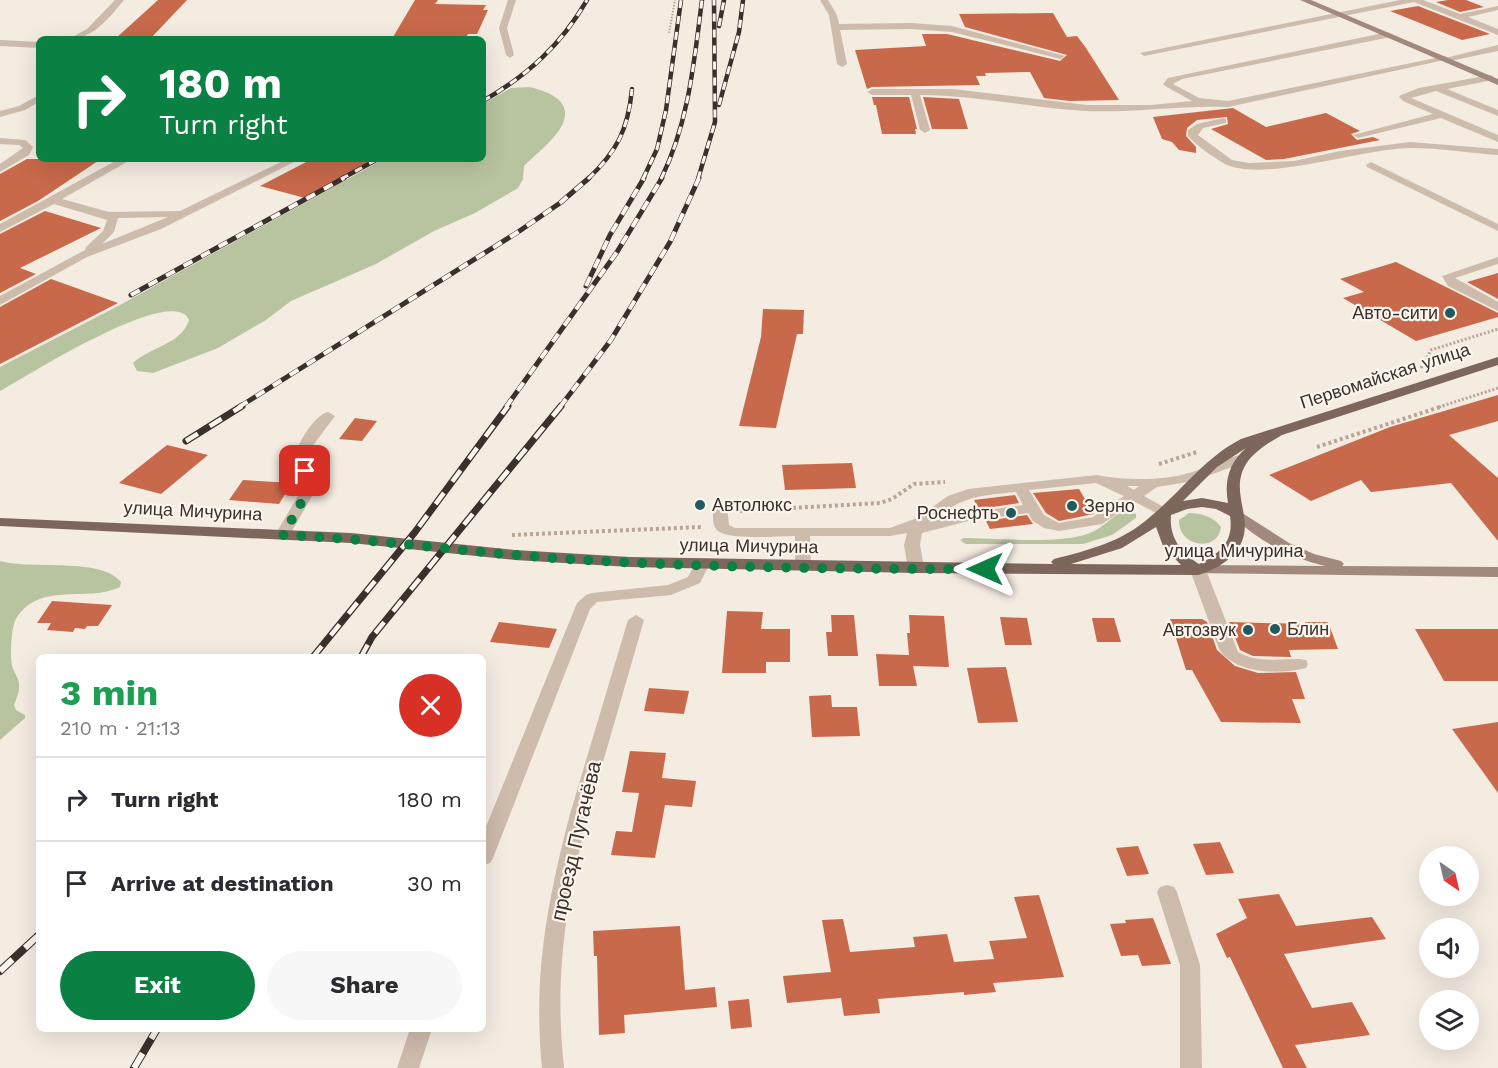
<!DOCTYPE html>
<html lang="en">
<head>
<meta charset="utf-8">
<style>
	:root { --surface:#fff; --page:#f7f7f7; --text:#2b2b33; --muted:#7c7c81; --line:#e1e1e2; --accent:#0b8043 }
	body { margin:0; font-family:"Work Sans",sans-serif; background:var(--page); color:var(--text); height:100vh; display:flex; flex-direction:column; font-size:22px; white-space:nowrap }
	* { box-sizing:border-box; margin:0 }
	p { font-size:20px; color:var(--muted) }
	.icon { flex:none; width:33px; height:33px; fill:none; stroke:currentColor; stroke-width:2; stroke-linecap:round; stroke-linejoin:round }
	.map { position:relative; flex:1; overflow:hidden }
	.drawer { position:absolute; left:36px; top:654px; width:450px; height:378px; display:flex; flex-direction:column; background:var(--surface); border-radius:9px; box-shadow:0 6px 24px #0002 }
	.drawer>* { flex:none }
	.guide { position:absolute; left:36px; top:36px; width:450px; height:126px; border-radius:9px; box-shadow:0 6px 24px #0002; background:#0b8043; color:#fff; overflow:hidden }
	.needle { width:39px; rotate:146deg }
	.tools { position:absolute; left:1419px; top:846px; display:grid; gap:12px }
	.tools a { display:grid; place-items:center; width:60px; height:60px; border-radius:50%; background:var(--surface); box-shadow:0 6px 24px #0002; font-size:30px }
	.pin { position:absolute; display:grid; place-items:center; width:51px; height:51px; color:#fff; margin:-26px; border-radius:12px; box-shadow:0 3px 9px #0006 }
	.me { position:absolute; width:66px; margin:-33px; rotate:270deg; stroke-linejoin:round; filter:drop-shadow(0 0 4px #0008) }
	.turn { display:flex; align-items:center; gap:21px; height:126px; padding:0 24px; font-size:27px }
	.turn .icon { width:78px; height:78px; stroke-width:2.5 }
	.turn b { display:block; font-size:42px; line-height:51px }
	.round { display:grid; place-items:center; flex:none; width:63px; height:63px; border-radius:32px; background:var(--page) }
	.overview { display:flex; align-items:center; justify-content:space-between; height:102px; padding:0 24px }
	h1 { font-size:36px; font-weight:700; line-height:45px; color:#1e9e55 }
	.primary-button { display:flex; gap:12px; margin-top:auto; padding:12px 24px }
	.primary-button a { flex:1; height:69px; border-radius:36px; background:var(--accent); color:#fff; font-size:24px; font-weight:700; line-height:69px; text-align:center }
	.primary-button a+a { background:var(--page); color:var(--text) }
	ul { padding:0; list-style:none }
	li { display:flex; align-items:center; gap:18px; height:84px; padding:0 24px; border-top:2px solid var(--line) }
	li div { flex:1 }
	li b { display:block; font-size:22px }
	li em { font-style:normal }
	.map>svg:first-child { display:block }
</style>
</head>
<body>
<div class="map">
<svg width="1498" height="1068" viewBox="0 0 1498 1068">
	<rect width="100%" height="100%" fill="#f4ebe1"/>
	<g fill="#b8c4a0">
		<path d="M529 87C539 89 551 93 559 100 581 122 538 151 524 166L523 179 518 188 475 213 434 231 376 264 291 301 266 320 218 348 153 373 137 371 133 363C150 347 182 344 189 320 174 282 24 378 0 391V367L120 305 384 159H483V104L511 88Z"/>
		<path d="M1125 510 1136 514V518L1112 535 1083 544H966L960 540 964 538C998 538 1059 545 1090 533 1103 528 1112 516 1125 510Z"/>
		<path d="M1189 513C1201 513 1214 517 1221 527 1218 553 1178 547 1179 520Z"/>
		<path d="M0 561C33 570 101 557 121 582L120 587C86 603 42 581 17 617 11 625 10 654 12 666 14 673 20 679 19 687 19 693 16 700 14 705L16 710 25 715V718L0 740Z"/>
	</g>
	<g fill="#c8694b">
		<polygon points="158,0 187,0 150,39 115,39"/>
		<polygon points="415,0 438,0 435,4 486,5 483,10 488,10 477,34 468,34 465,39 393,37"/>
		<polygon points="1448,0 1466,0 1484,7 1460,12 1436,2"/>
		<polygon points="1418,6 1490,34 1462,40 1390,11"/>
		<polygon points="1053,13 1067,37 1077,36 1086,48 1119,100 1070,101 1044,98 1030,72 985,73 986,76 976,76 980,85 872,87 867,89 855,50 926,46 922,34 947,34 1060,61 1067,55 965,27 959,14"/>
		<polygon points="872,97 909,97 917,129 915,129 916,134 882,134 876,105 874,105"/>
		<polygon points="923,97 959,99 968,129 932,129"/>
		<polygon points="1233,108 1266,127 1326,113 1360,131 1351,134 1357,140 1373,137 1380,140 1284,159 1266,160 1211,129 1228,124 1227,117 1197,120 1187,128 1186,136 1196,147 1196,153 1179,150 1172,142 1162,139 1153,117"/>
		<polygon points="27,159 101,159 38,201 0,221 0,174"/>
		<polygon points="312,159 374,159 305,198 260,186"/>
		<polygon points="45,211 101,228 20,268 36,274 0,293 0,234"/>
		<polygon points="1396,262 1498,313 1498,317 1416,341 1343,298 1364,292 1340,279"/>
		<polygon points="1498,273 1498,299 1467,282"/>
		<polygon points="51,279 118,303 0,364 0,307"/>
		<polygon points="763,309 804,310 803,334 797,334 776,428 739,426 761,337"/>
		<polygon points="1498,395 1498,421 1449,435 1498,478 1498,541 1451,483 1371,492 1361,480 1311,501 1269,475 1390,427"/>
		<polygon points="355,418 377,421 362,441 339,439"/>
		<polygon points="167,445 208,455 161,494 119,483"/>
		<polygon points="852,463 856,488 785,490 782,465"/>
		<polygon points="243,480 292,483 279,504 229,500"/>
		<polygon points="1079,489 1094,514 1059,521 1046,513 1033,493"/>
		<polygon points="1015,495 1019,503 979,509 974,500"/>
		<polygon points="1027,515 1033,524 990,529 986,521"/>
		<polygon points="52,601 112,605 98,626 87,626 85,629 75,628 73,632 47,630 51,623 37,623"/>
		<polygon points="727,611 763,612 761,629 790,629 790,662 766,662 766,673 722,673"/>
		<polygon points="831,615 854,615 858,656 828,656 826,632 832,632"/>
		<polygon points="909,615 944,616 949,667 913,666 917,686 879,686 876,654 909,655 907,633 910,633"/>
		<polygon points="1000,617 1027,618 1032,645 1005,645"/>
		<polygon points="1092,618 1114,618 1121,642 1097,642"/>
		<polygon points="1170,619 1202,619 1207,622 1217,650 1235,666 1258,673 1296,672 1305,699 1292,699 1301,723 1221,722 1192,670 1186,670"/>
		<polygon points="499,622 557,629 549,648 490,642"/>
		<polygon points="1229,622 1305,624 1305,622 1328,622 1338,649 1289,650 1291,657 1253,656 1240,650"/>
		<polygon points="1415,629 1498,629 1498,681 1444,681"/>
		<polygon points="1006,667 1018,722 978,723 967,668"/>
		<polygon points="649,688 689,691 684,714 644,711"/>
		<polygon points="831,695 832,707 857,707 860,736 812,737 809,696"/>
		<polygon points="1498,722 1498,793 1452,729"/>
		<polygon points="630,751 666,753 662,778 696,781 692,807 665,805 655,858 611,855 616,831 632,832 639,793 622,792"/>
		<polygon points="1220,842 1234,873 1206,875 1193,844"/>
		<polygon points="1138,846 1149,874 1127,876 1116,848"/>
		<polygon points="1279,894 1296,926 1372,917 1386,939 1284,954 1312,1008 1352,1002 1370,1035 1295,1045 1307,1068 1283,1068 1230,957 1227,958 1216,934 1247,918 1238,899"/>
		<polygon points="1039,895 1064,977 993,983 996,992 964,995 964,992 878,999 880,1013 844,1016 841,998 787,1003 783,976 831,972 822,920 843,919 850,952 915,947 913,937 947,934 954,962 994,959 989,941 1027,938 1014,897"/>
		<polygon points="1153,918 1171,964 1142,966 1138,955 1121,956 1110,924 1126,923 1125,920"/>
		<polygon points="680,926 685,990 715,987 717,1007 624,1015 625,1033 599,1035 597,956 594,956 593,931"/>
		<polygon points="749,999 752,1027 731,1029 728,1001"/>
	</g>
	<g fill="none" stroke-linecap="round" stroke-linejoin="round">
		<polyline stroke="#b9a596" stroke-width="2" stroke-dasharray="1.5 1.5" stroke-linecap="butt" points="669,33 675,0"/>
		<g stroke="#b9a596" stroke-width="3" stroke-dasharray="2 2" stroke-linecap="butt">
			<polyline points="1421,368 1431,350 1498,329"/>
			<polyline points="1439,407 1498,388"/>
		</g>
		<g stroke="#b9a596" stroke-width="4" stroke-dasharray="3 3" stroke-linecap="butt">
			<polyline points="1317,447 1443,406"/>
			<polyline points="1159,464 1197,452"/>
			<polyline points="739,511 880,503 892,499 914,484 945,482"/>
			<polyline points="512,535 703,527"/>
		</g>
		<g fill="#cdbbac" fill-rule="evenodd">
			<polygon points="820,0 828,0 837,15 839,24 911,23 952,26 1065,56 1061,59 952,32 911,29 840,30 847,64 842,67 837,64 829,15"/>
			<polygon points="1400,0 1423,0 1460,14 1498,6 1498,10 1468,17 1498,29 1498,35 1414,2 1144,56 1140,53"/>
			<path d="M1388 32 1392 35 1391 37 1182 79 1173 84 1199 98 1228 101 1445 56 1449 59 1228 107C1181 105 1133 113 1086 111 1030 108 976 95 920 95L930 130 925 133 920 130 911 95H872L867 92 872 89H953L1087 105H1151L1192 101 1165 86 1163 84 1168 78Z"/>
			<polygon points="1490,75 1493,76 1493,80 1447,89 1498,110 1498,116 1436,91 1411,98 1498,135 1498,142 1441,118 1358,138 1353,135 1433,114 1403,101 1399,97 1401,95 1419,88"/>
			<polygon points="39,95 39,102 25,110 0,117 0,111 19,106"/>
			<path d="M1223 118 1226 119V123L1203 128 1198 135 1232 160 1249 163 1294 161 1340 151 1410 142 1498 149V155C1469 153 1440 148 1411 148 1364 148 1263 183 1225 164 1213 157 1197 146 1188 136V130L1197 124Z"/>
			<polygon points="0,138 25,140 33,147 29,155 0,172 0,164 23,148 19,145 0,144"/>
			<path d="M119 159H132L62 199 109 212 180 211 287 159H300L161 229 87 257 0 305V296L85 250 86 247 103 231 107 220 54 204 0 232V224ZM168 217 102 244 114 232 118 218Z"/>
			<polygon points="1371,162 1498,224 1498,231 1367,167 1366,165"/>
			<polygon points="1498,257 1498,264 1455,278 1498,302 1498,311 1448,286 1442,276"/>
			<path d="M328 412 335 416 311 448 309 461 316 489 288 538H278L275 535 302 489C301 479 296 471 295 461 294 447 314 415 328 412Z"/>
			<path d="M1243 454 1248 455 1250 458 1248 461 1194 481 1157 487 1144 496 1169 510 1171 513 1169 516 1164 517 1135 502 1102 524 1059 531 1044 528 1033 521 1028 513 968 521 922 533 920 545 924 568 916 573 908 568 904 545 907 533 890 536H810L811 567 803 572 795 567V536C780 536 724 541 716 529 712 524 713 512 713 506L720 502 727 506 729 525 735 528H890L917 518 948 496 968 489 1097 475C1120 480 1162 481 1185 474 1205 469 1223 459 1243 454ZM1096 483 1124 496 1093 517 1059 523 1044 515 1029 490ZM1127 486H1139L1134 490ZM1016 492 1023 505 967 513 929 522C964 497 973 496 1016 492Z"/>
			<polygon points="701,560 709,565 700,583 671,595 597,602 590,609 493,858 490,863 483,865 483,834 577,603 586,595 592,593 668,585 688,577 696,562"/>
			<path d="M1198 565 1206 570 1238 652C1256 663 1279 659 1300 659L1306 660 1308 664 1306 668C1279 675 1235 674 1219 649L1190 570Z"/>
			<polygon points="410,1029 432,1029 419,1068 397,1068"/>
		</g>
		<polygon fill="#cdbbac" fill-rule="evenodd" points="636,615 644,620 588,814 586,819 579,821 572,819 570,814 628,620"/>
		<g fill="#cdbbac" fill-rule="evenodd">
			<polygon points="508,0 516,0 507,28 514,55 510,58 506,55 499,28"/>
			<path d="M579 807 586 809 588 814C566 903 554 976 564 1068H542C533 975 547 903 570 814L572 809Z"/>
			<polygon points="1167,885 1174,887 1177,892 1200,965 1202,1068 1180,1068 1180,965 1157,892 1160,887"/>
		</g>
		<g fill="#cdbbac" fill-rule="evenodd">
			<path d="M115 0H124C109 18 93 39 69 39L87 29Z"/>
			<polygon points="0,40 39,42 39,48 0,46"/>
			<polygon points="1498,45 1498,51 1445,62 1441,59"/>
		</g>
		<g fill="#a18a7d" fill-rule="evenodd">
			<polygon points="1300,0 1311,0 1498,79 1498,85"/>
			<path d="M1239 511 1289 543 1314 554 1341 561 1344 564 1342 566 1498 567V577L1193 573 1190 570 1193 567 1198 565 1325 566C1290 558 1261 542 1234 518L1232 515Z"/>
		</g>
		<path fill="#7d675c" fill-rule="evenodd" d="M1498 357V365L1282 435C1270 442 1254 451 1246 464 1226 497 1264 526 1230 558 1222 565 1209 572 1198 575L916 573 630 567 515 560 351 543 0 526V518L351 533 515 550 630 557 1053 564 1051 562 1054 559C1089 550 1122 542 1150 517 1182 491 1204 458 1241 439ZM1246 448C1229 463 1224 481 1228 503L1202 498 1183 501 1217 467ZM1202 507 1216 509 1230 516C1234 542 1220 553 1199 564 1181 552 1169 538 1171 515L1187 509ZM1156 527 1163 546 1181 565 1071 564 1122 548Z"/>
		<g stroke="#3b302b" stroke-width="4.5">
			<g id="rail-far3">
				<polyline points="719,26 724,0"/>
				<path d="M483 101C528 75 561 45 587 0"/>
				<polyline points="719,105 739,32 743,0"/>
				<polyline points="341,179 378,159"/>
				<path d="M588 179C617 151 628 130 632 89"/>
				<polyline points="643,179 657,149 666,110 681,0"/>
				<path d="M661 179C689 122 694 62 702 0"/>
				<polyline points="698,179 715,122 714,0"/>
			</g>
		</g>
		<g stroke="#3b302b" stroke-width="5">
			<g id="rail-far2">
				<polyline points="586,286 610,235 644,178"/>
				<polyline points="131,295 344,178"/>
				<polyline points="239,407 518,232 560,203 589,178"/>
				<polyline points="506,407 617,252 662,178"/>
				<polyline points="560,407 611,340 670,242 699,178"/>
			</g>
		</g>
		<g stroke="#3b302b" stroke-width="7">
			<g id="rail-far1">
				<polyline points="186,441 242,406"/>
				<polyline points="313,657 415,532 508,406"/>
				<polyline points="361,657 372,637 561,406"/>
			</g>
		</g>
		<g stroke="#3b302b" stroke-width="8">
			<g id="rail">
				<polyline points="0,971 39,935"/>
				<polyline points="134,1068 157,1029"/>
			</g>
		</g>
		<use href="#rail-far3" stroke="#fbf5ee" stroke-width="3" stroke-dasharray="8" stroke-linecap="butt"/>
		<use href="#rail-far2" stroke="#fbf5ee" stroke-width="4" stroke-dasharray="10" stroke-linecap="butt"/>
		<use href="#rail-far1" stroke="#fbf5ee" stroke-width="4.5" stroke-dasharray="14" stroke-linecap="butt"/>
		<use href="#rail" stroke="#fbf5ee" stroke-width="6" stroke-dasharray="17" stroke-linecap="butt"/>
	</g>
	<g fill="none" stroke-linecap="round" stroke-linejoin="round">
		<path stroke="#0b8043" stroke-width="10" stroke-dasharray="0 18" d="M305 471 309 481V489L283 535C378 539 473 553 568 559 706 568 846 569 985 569"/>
	</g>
	<g fill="#1f5a5e" stroke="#fbf5ee" stroke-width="2">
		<circle cx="1450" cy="313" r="6"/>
		<circle cx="700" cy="505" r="6"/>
		<circle cx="1072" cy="506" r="6"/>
		<circle cx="1011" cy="513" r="6"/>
		<circle cx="1275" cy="629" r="6"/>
		<circle cx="1248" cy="630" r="6"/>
	</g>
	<g text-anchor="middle" stroke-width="4.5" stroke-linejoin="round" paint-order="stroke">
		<g font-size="18" fill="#3b302b" stroke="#fbf5ee" text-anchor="end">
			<text x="1438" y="319">Авто-сити</text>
			<text x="712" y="511" text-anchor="start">Автолюкс</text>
			<text x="1084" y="512" text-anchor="start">Зерно</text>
			<text x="999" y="519">Роснефть</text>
			<text x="1287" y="635" text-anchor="start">Блин</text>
			<text x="1236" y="636">Автозвук</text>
		</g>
		<g font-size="18" fill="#3b302b" stroke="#fbf5ee">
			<text transform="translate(1385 376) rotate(-18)" y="6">Первомайская улица</text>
			<text transform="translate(193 511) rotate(3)" y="6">улица Мичурина</text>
			<text transform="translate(749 546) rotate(1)" y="6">улица Мичурина</text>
			<text x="1234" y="557">улица Мичурина</text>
		</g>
		<g font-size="21" fill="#3b302b" stroke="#fbf5ee">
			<text transform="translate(576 841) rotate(-77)" y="7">проезд Пугачёва</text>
		</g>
	</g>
</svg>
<div class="tools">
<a><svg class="needle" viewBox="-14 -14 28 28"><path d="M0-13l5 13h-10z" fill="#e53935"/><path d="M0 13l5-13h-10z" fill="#7c7c81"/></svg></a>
<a><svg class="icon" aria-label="sound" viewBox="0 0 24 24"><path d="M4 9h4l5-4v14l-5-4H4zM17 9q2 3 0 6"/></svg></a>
<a><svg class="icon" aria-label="layers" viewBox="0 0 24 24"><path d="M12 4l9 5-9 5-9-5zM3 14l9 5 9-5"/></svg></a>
</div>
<div class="pin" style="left:305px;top:471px;background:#d93025"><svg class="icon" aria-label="arrive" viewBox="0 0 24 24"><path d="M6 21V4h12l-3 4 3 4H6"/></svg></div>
<svg class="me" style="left:985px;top:569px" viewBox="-20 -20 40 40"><path d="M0-17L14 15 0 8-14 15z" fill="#0b8043" stroke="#fff" stroke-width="4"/></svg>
<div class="guide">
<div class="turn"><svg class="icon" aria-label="right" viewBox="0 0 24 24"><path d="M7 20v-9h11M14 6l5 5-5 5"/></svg><div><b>180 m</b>Turn right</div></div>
</div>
<section class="drawer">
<div class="overview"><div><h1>3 min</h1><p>210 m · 21:13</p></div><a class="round" style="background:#d93025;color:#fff"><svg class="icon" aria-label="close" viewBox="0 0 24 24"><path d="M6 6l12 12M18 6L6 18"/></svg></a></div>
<ul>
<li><svg class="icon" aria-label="right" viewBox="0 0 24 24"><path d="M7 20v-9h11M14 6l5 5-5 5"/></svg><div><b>Turn right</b></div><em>180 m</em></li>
<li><svg class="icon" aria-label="arrive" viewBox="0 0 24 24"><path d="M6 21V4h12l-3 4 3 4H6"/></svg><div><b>Arrive at destination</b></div><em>30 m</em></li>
</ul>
<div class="primary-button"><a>Exit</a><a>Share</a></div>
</section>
</div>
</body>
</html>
